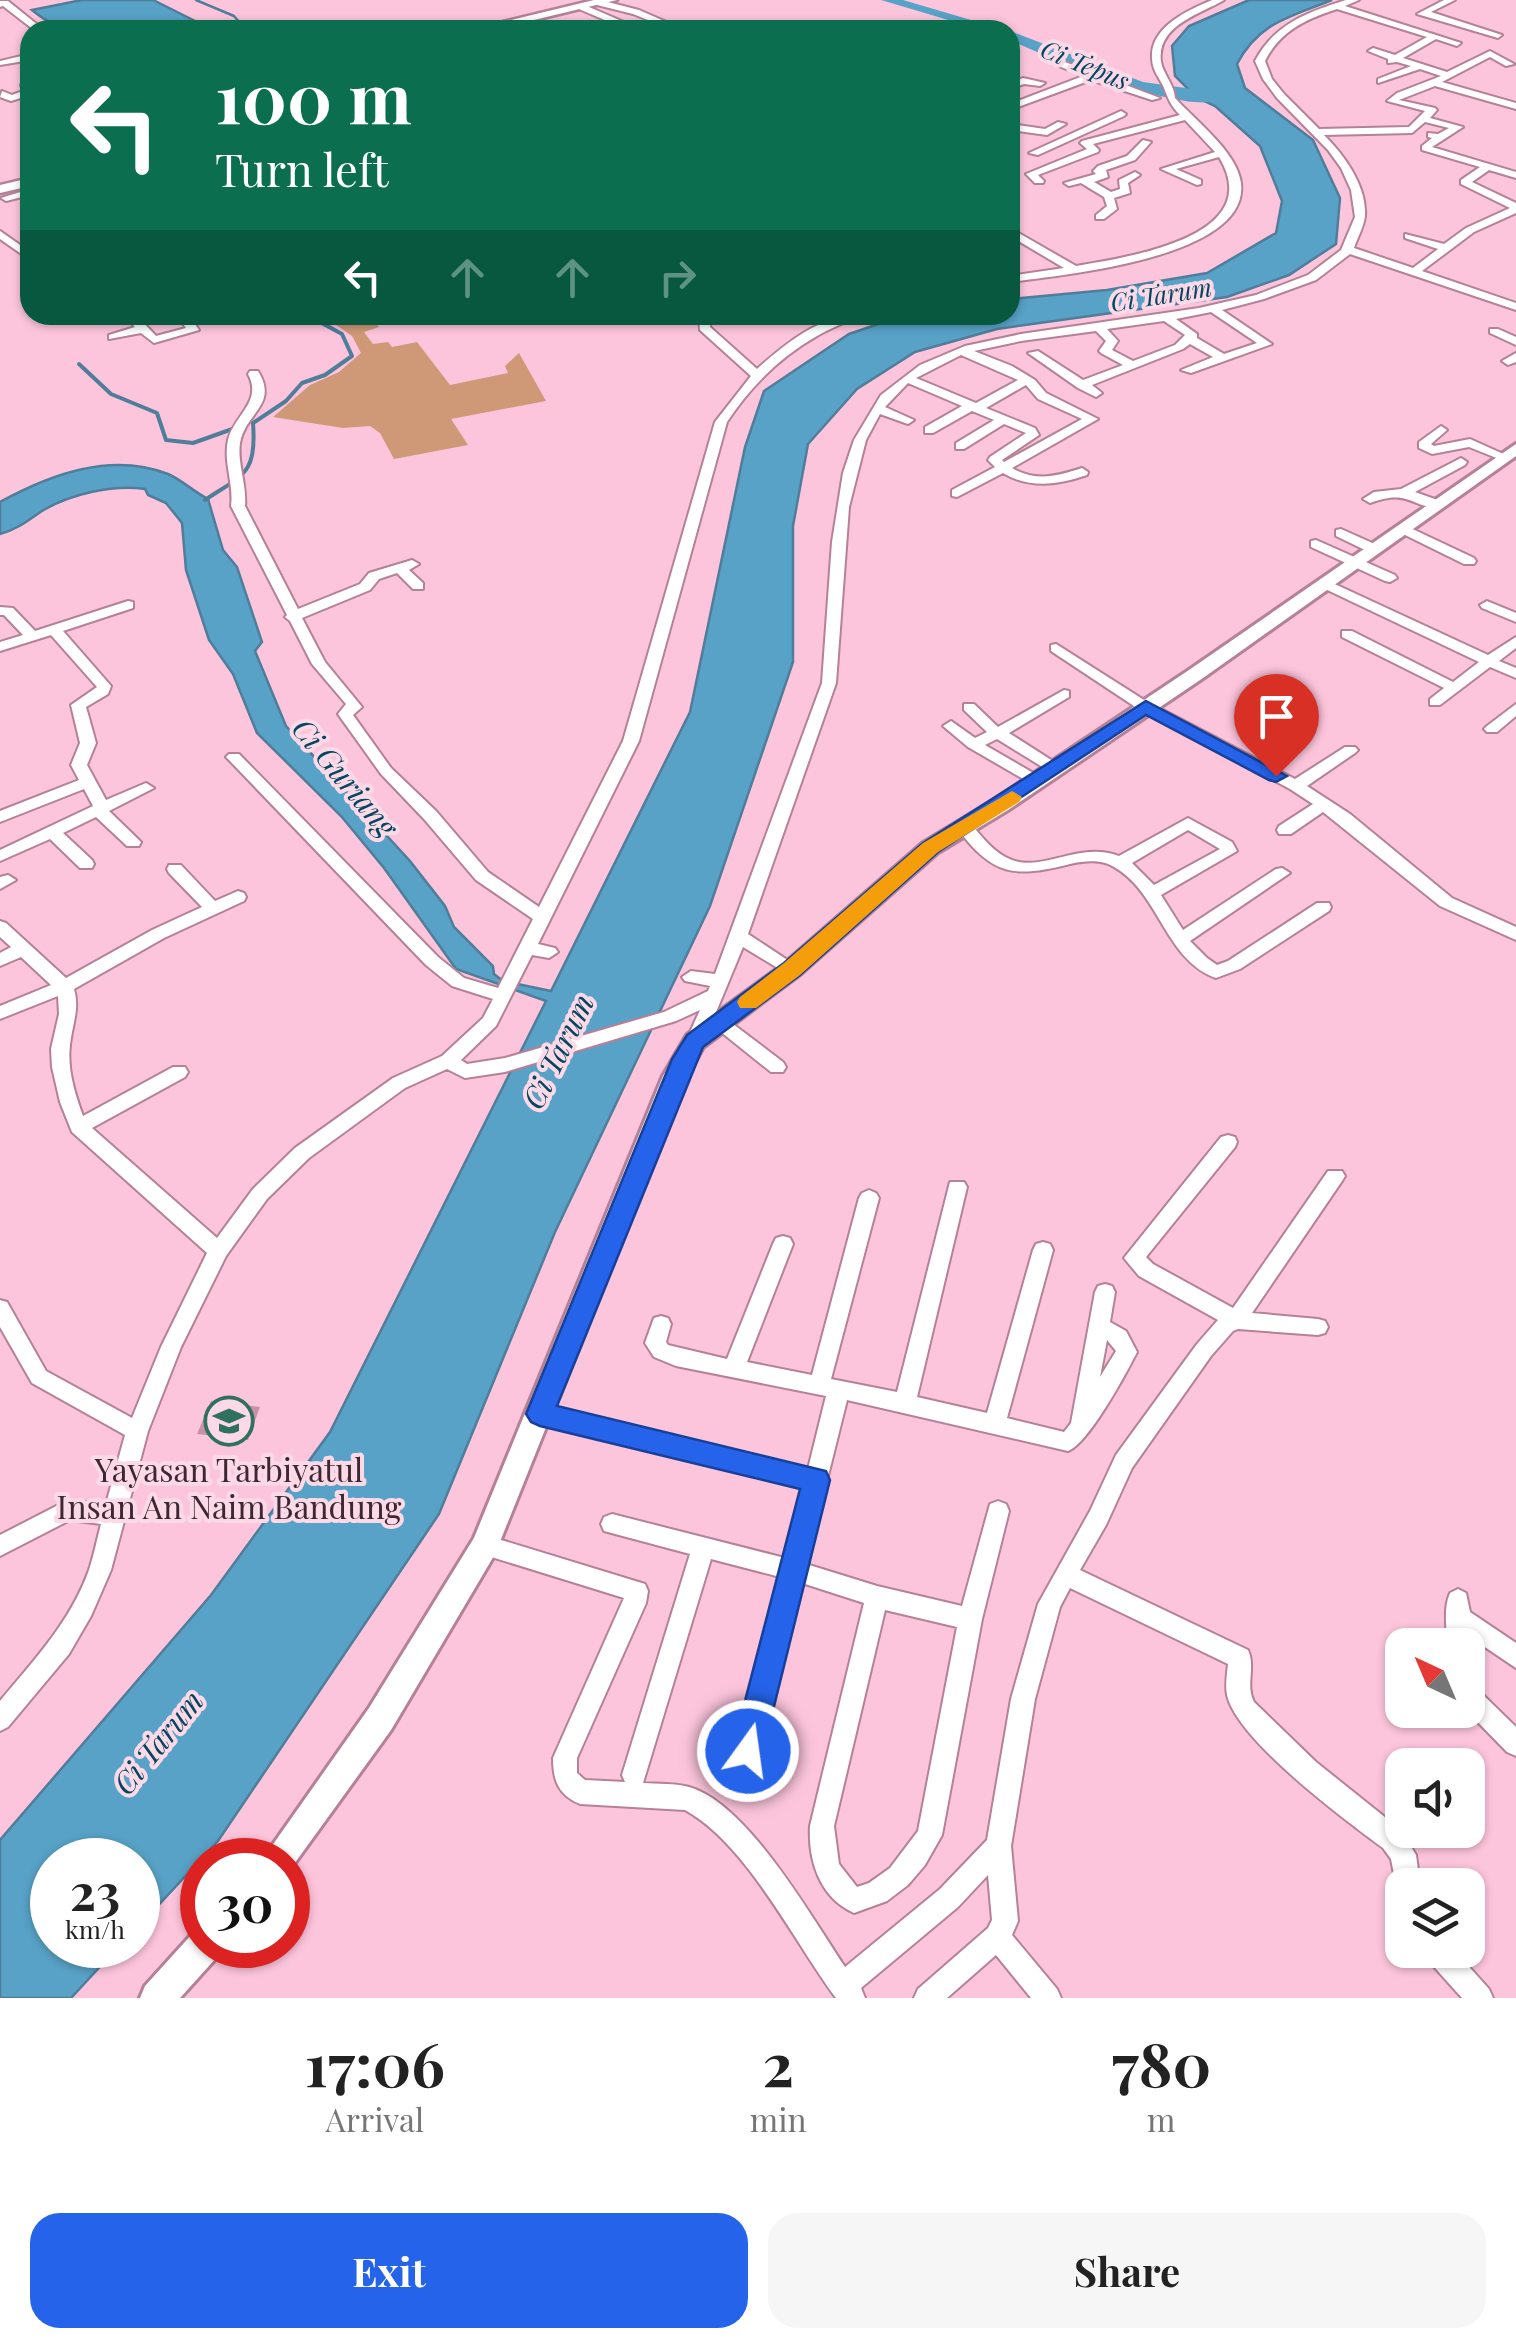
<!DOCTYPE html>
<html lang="en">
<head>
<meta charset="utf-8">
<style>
	:root { --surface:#fff; --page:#f6f6f6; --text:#222; --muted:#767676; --accent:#2563eb }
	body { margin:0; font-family:"Playfair Display",serif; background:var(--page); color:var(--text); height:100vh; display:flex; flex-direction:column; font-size:38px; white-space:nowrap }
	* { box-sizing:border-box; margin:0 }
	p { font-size:32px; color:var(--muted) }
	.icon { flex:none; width:55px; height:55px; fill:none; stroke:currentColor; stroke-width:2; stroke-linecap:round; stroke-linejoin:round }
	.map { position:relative; height:1998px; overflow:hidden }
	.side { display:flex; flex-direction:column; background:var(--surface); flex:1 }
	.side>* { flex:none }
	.guide { position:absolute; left:20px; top:20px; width:1000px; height:305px; border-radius:30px; box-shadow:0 2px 8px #0004; background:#0b6e4f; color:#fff; overflow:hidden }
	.needle { width:65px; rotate:316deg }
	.tools { position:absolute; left:1385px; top:1628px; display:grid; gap:20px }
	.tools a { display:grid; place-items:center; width:100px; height:100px; border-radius:20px; background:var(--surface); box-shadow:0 2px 8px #0004; font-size:50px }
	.speed { position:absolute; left:30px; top:1838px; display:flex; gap:20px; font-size:50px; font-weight:700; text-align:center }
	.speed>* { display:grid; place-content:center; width:130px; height:130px; border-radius:50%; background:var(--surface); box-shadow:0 2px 8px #0004; line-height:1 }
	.speed small { font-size:25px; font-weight:400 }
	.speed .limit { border:15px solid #d22; background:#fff; color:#111 }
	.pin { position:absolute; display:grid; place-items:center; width:85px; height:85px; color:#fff; margin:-102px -42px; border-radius:50% 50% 50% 0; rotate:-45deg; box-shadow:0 0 10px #0007 }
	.pin .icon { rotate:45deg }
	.me { position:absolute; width:110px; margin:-55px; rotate:14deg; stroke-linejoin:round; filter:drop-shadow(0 0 8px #0008) }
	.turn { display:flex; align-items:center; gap:35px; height:210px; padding:0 30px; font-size:45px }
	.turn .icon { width:130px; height:130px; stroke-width:2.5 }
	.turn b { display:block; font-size:70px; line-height:85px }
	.lanes { display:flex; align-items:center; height:95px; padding:0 30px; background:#0003; justify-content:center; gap:50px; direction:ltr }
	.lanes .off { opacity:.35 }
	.eta { display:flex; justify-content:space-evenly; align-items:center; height:170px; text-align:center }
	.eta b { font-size:60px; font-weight:700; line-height:70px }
	.primary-button { display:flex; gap:20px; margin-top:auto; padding:20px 30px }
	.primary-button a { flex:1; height:115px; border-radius:30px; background:var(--accent); color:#fff; font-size:40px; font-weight:700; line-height:115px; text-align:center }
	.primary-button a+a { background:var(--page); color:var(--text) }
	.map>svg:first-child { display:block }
</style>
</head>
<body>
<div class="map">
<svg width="1516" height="1998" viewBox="0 0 1516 1998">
	<rect width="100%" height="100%" fill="#fdc5dc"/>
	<polygon fill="#cf9877" points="322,315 370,315 379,327 364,332 373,344 388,342 392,347 417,342 450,385 508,373 505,366 519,353 546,401 451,419 468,445 394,459 380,433 370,426 343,428 273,417 310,385 339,372 361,353 352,336"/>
	<g fill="#58a2c7" stroke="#507d9a" stroke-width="2.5">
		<path d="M82 0H153L213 30H149L137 24C94 34 67 39 32 10Z"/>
		<path d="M1249 0H1332C1290 17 1259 22 1237 64L1245 88 1313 140 1340 198 1336 244 1289 275 1227 297 997 329 915 352 857 389 808 444 793 526V662L710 906 555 1232 439 1514 218 1841 138 1927V1860H52V1945H120L71 1998H0V1840L211 1595 330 1432 546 1001 456 969 384 868 341 816 257 733 233 674 209 640 186 570 182 523 166 503 148 495 145 489C114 484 70 494 42 511 27 521 18 529 0 534V502C51 474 111 452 168 474 182 480 194 492 208 499L223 550 237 567 262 642 255 651 286 726 410 861 445 906 454 927 493 966 494 974 503 981 551 991 690 712 745 447 764 391 849 334 905 315H1010V299L1107 290 1207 273 1276 233 1282 201 1260 146 1215 106 1196 97 1175 76 1172 46 1189 26Z"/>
	</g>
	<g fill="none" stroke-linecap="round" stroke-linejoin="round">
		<polyline stroke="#507d9a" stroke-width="2.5" points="196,0 234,16 246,30"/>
		<g stroke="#507d9a" stroke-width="4">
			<polyline points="79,364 111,394 157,413 166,440 193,443 238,427"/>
			<path d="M205 500C244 474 257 474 253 423L286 401 302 383 325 375 352 356 342 334 307 315"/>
		</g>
		<g fill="#58a2c7" fill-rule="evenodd">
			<polygon points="881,0 903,0 1005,30 982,30"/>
			<path d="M1010 31 1143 82 1221 93 1228 97C1192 121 1050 58 1010 40Z"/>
		</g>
	</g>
	<polygon fill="#c792a8" points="211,1401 260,1407 248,1440 197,1434"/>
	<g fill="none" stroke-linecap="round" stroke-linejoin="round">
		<g stroke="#b58197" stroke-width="4">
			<g id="minor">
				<polygon points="600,0 639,10 685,30 673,30 633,14 597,5"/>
				<path d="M1212 0H1224C1201 14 1156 25 1161 62 1164 76 1174 84 1175 98 1195 120 1237 152 1241 183 1250 258 1062 275 1010 282V276L1064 268 1010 236V228L1076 266C1128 257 1268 237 1219 157L1176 169 1201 180V184L1197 185 1161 169 1215 152 1185 120 1093 144 1099 150 1098 152 1038 175 1044 181 1043 183H1035L1026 174 1087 149 1080 143 1082 141 1180 115C1170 105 1169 100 1164 88 1160 78 1152 71 1152 58 1150 27 1188 10 1212 0Z"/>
				<path d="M1346 0H1359L1345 6 1461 43 1457 46 1436 39 1403 58 1447 72 1490 51 1514 64 1506 66 1490 57 1442 82 1516 103V109L1435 86 1399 100 1435 108 1437 110 1430 118 1463 127 1432 147 1516 172V178L1489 170 1472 182 1516 203V213L1474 232 1422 271 1516 303V310L1350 254 1316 280 1264 299 1222 310 1272 344 1191 373 1181 370 1213 357 1190 344 1183 349 1092 385 1102 393 1096 397 1078 388 1028 353 1038 351 1083 380 1123 365 1101 353 1099 351 1106 341 1096 331 1021 341 974 351 1012 366 1035 380 1046 393 1098 419 1012 468C1036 482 1057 476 1082 468L1088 472 1087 475C1058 485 1030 489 1003 473L957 497 952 496V490L995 467 988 460 990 457 1026 433 1004 424 964 449H956V443L994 420 972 411 933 433H925V427L962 406 908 383 885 407 914 420 908 424 880 414 866 440 849 507 836 683 748 934 801 969 798 973H786L743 947 714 1017 725 1018 783 1062 786 1067 783 1072H771L711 1024 701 1046H689L686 1041 700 1010 676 1021 505 1072 465 1078 447 1069 405 1088 309 1158 267 1199 226 1256 181 1347 148 1431 111 1570 91 1616 69 1654 8 1727 0 1731V1701C34 1660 71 1621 89 1570 94 1555 97 1539 101 1524L70 1520 0 1556V1535L68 1500 106 1504 125 1435 32 1383 0 1327V1300L7 1302 46 1371 132 1418 161 1347 207 1253 72 1132 60 1102 52 1067 51 1049 59 1014 58 996 0 1019V1006L51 985 21 957 0 966V953L11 947 0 937V921L6 923 66 978 152 930 202 907 169 873 167 869 169 865H181L215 901 238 891 244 893 246 897 244 901 164 938 74 989C80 1009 72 1025 70 1045 67 1069 75 1094 83 1116L173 1067H185L188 1072 185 1077 92 1128 217 1238 253 1189 295 1148 393 1078 442 1056 483 1018 493 999 452 986 426 965 229 760 226 757 229 754H239L438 957 464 978 498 988 533 919 476 880 424 819 381 774 338 714 346 704 312 664 290 621 285 617 287 615 231 506C234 484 223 462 228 440 234 415 263 402 248 374L250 371H258C279 405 245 413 240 443 237 464 247 484 245 506L298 609 360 584 369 573 412 560 419 564 409 570 423 583V589H413L397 573 379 579 370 590 302 618 325 662 362 707 353 715 391 768 436 811 488 872 539 907 623 741 715 422 751 376 700 330 699 315H711L710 327 757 369C785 344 820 315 859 315 846 323 830 328 817 336 780 357 750 387 727 422L639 741 538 944 555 948 558 952 549 958 532 955 496 1026 461 1060 467 1064 505 1058 664 1012 708 991 710 986 685 981 682 977 691 971 715 974 822 683 832 542 843 473 854 440 881 395 920 365 965 346 1021 334 1199 308 1256 295 1308 275 1341 250 1355 217 1351 190 1341 168 1328 150 1277 98 1263 79 1255 61C1274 24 1308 12 1346 0ZM1337 9 1427 37 1395 55 1373 48 1368 51 1388 59V63L1397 62 1411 66 1378 79V83L1420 69 1441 76 1397 93 1387 101 1425 111 1409 127 1319 129 1284 94 1272 79 1265 61C1280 31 1306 19 1337 9ZM1425 122 1449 128 1438 134 1428 133V137L1432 138 1422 146V150L1480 167 1461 180V184L1510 208 1466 228 1444 244 1405 234V238L1438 249 1413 268 1354 248C1357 239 1364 226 1365 216 1367 186 1344 155 1324 135L1412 133ZM1211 312 1257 343 1224 354 1197 338V334L1176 319ZM1164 321 1185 335 1175 345 1133 361 1112 350 1118 341 1107 329ZM961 355 1018 380 976 403 916 378ZM1026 385 1038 399 1082 419 1004 462 1002 460 1039 435 1035 428 986 408Z"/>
				<polygon points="1444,0 1455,0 1431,12 1502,35 1498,38 1417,14"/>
				<polygon points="0,1 8,1 44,30 34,30 3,6 0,7"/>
				<polygon points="582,4 638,28 639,30 628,30 579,9"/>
				<polygon points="30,54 30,60 0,65 0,61"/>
				<polygon points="1057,59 1160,98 1152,100 1091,80 1010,110 1010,104 1083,76 1054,64 1054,60"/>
				<polygon points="1023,78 1045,83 1040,86 1024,84 1010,89 1010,83"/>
				<polygon points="30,82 30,95 11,101 0,97 2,91 12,95 23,91 21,85"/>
				<polygon points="1121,111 1126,114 1124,116 1038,155 1029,153"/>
				<polygon points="1058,122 1066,124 1047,135 1010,130 1010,124 1045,129"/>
				<polygon points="1143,140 1151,142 1135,160 1106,170 1108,177 1094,182 1111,192 1120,189 1119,180 1135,172 1140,175 1128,183 1130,193 1114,198 1117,209 1104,219 1096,219 1096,215 1107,206 1104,197 1081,183 1069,186 1064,183 1096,174 1093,171 1098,166 1127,156"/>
				<polygon points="30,189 30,195 6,201 1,198"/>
				<polygon points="0,231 30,252 30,260 0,239"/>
				<polygon points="124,315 136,315 156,336 186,328 177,315 189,315 199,330 154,343 141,333 109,339 109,335 135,327"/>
				<polygon points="211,315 224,315 226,317 220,320"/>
				<polygon points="1490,329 1498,329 1516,337 1516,345 1490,333"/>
				<polygon points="1516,353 1516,362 1508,365 1502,361"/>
				<polygon points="1441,426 1447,430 1431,444 1434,446 1470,439 1510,457 1504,461 1469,447 1432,454 1419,448 1419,442"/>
				<path d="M1461 458 1467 462 1465 465 1415 492 1443 502V508C1410 509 1412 488 1370 503L1363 499 1374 492 1401 489Z"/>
				<polygon points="1404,525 1474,558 1476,561 1474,564 1464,564 1399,532 1399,526"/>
				<polygon points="1341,529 1379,546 1381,549 1379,552 1369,552 1336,536 1336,530"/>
				<polygon points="1316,540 1395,575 1397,578 1390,582 1385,581 1311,547 1311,541"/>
				<polygon points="1326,580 1488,655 1516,637 1516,648 1499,661 1516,668 1516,678 1490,667 1440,705 1430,705 1430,699 1444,688 1342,637 1342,631 1352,631 1453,682 1479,662 1321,587 1321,581"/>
				<polygon points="128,601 133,602 133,608 63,631 111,686 108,694 86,707 96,743 87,765 106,800 146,783 154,788 109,811 141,842 139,846 127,846 96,817 63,833 92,860 94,864 92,868 80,868 50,839 0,861 0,850 93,806 84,789 0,822 0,811 79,780 71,765 80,743 71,705 97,687 51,635 0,651 0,642 23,635 4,615 0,615 0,607 13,608 35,631"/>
				<polygon points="1487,601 1516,613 1516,622 1482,608 1480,605"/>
				<polygon points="1056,644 1144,700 1295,779 1345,747 1355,747 1358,750 1355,753 1307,786 1350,814 1452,898 1516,927 1516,940 1440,906 1323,812 1291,834 1279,834 1277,830 1279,826 1313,804 1290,789 1134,706 1051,651 1051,645"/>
				<polygon points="1064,690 1069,691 1069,697 1009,733 1059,765 1062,768 1059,771 1049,771 997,739 985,745 1042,778 1045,781 1042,784 1032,784 968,747 943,726 951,721 975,738 987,732 964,710 964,704 974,704 998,727"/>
				<polygon points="1516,704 1516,716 1497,732 1487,732 1484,729 1487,726"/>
				<path d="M1188 818 1232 842 1237 851 1161 895 1183 930 1276 869 1282 868 1290 873 1190 941 1207 958 1217 965 1228 961 1317 903H1329L1331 907 1329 911 1240 969 1216 978C1165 960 1160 893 1114 867 1101 859 1085 861 1070 864 1014 878 993 876 957 828L965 823 971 824C982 837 995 854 1012 860 1044 872 1079 841 1119 856ZM1188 830 1220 849 1154 885 1132 863Z"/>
				<polygon points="8,875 16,880 0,889 0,877"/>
				<path d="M1228 1135 1235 1137 1237 1142 1235 1147 1146 1257 1153 1264 1233 1308 1328 1171H1342L1345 1176 1342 1181 1252 1313 1318 1319 1325 1321 1328 1327 1325 1333 1318 1335 1238 1329 1233 1331 1211 1356 1132 1468 1106 1525 1080 1570 1248 1650C1256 1667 1245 1685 1254 1702L1316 1762 1401 1830 1416 1855 1420 1885H1402V1896L1398 1894 1391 1859 1383 1848C1345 1820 1237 1740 1227 1695 1225 1685 1227 1674 1228 1664L1070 1588 1060 1607 1035 1699 1011 1846 1018 1921 1012 1935 1057 1989 1061 1998H1031L996 1955 947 1998H914L918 1989 988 1928 992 1920 988 1875 958 1907 861 1988 865 1998H836C794 1942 747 1844 685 1810L580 1804C558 1795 553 1780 553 1758L624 1598 485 1555 477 1552 474 1545 477 1538 485 1535 645 1584 648 1591 646 1603 577 1758V1773L585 1780 625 1782 622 1775 690 1554 604 1531 601 1524 604 1517 612 1514 785 1558 803 1487 540 1423 533 1420 529 1414 533 1408 540 1405 808 1469 826 1396 676 1366 654 1357 645 1343 654 1318 661 1316 668 1318 671 1324 666 1342 668 1345 727 1359 773 1244 776 1238 783 1236 790 1238 793 1244 747 1362 812 1375 859 1198 862 1193 869 1190 876 1193 879 1198 831 1379 897 1392 950 1182H964L967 1187 917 1397 987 1413 1033 1250 1036 1244 1043 1242 1050 1244 1053 1250 1007 1418 1064 1432 1071 1423 1095 1292 1098 1286 1105 1284 1112 1286 1115 1292 1110 1322 1126 1331 1137 1352C1126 1374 1088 1444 1068 1451L847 1400 806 1564 877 1586 962 1606 990 1504 998 1501 1006 1504 1009 1511 982 1619 942 1835 925 1865 908 1885 887 1901 854 1913C820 1898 808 1861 810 1826L864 1603 802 1583 751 1787 748 1796 739 1799 730 1796 727 1787 780 1577 711 1559 643 1783C657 1784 675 1783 689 1787 747 1803 812 1918 845 1967L940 1889 987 1840 1011 1699 1038 1604 1090 1511 1116 1455 1197 1344 1218 1320 1139 1276 1124 1258 1221 1137ZM1107 1340 1116 1351 1100 1377ZM885 1610 957 1627 918 1831 890 1868 869 1883 857 1887 839 1864 834 1826Z"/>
				<path d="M1458 1589 1466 1593 1470 1612 1516 1643V1668L1470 1637 1468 1652V1645H1447C1447 1627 1443 1609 1450 1593Z"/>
				<polygon points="1468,1685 1476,1688 1516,1727 1516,1756 1507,1752 1466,1710"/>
				<polygon points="1423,1950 1454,1950 1489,1989 1493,1998 1462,1998 1427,1959"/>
			</g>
		</g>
		<g stroke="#b58197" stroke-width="6">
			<g id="tertiary">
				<polygon points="1516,444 1516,456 1203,678 1008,810 937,853 800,974 703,1047 687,1076 495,1554 391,1730 289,1871 288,1860 262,1860 369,1708 474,1538 663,1076 687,1035 784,964 923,843 994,800 1189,670"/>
				<polygon points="202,1929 202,1945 222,1945 217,1957 180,1998 140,1998 145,1986 193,1933"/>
			</g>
		</g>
		<g stroke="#b58197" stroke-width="5">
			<g id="secondary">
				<polygon points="594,0 617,0 493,30 470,30"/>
				<polygon points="30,178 30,186 0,193 0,185"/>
			</g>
		</g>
		<use href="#minor" fill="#fff" fill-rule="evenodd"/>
		<use href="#tertiary" fill="#fff" fill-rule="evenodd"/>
		<use href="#secondary" fill="#fff" fill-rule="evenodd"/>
	</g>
	<polygon fill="#2563eb" stroke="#184099" stroke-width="2.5" points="1146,701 1287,776 1276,782 1269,780 1146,715 938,852 800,975 703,1047 557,1406 826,1471 830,1480 763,1751 759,1762 748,1767 737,1762 732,1751 800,1489 540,1426 531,1422 526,1414 672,1059 687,1035 784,963 923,843"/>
	<polygon fill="#f59e0b" points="1012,791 1022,797 1019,802 938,852 800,975 756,1008 740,1008 737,1002 740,997 784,963 923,843"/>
	<defs>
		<g id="school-ring" transform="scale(2.5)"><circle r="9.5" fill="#fcd9e7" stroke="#30705e" stroke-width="1.5"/><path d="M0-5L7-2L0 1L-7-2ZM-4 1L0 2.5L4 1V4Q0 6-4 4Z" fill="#30705e"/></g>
	</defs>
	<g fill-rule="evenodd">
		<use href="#school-ring" x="229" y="1421"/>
	</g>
	<g text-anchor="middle" stroke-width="8" stroke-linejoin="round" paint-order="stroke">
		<g font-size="25" font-style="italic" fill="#04455f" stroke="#fcd9e7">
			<text transform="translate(1085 65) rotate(22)" y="9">Ci Tepus</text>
			<text transform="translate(1161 295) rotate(-9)" y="9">Ci Tarum</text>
		</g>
		<g font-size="30" font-style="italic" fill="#04455f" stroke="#fcd9e7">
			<text transform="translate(344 778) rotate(50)" y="10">Ci Guriang</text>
			<text transform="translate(559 1052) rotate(-64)" y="10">Ci Tarum</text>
			<text transform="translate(159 1743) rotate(-51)" y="10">Ci Tarum</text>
		</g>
		<g font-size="32" fill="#3d2731" stroke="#fcd9e7">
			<text x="229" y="1482">Yayasan Tarbiyatul<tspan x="229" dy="37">Insan An Naim Bandung</tspan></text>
		</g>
	</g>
</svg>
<div class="tools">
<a><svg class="needle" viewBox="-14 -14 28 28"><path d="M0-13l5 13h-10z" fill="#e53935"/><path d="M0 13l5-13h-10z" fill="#767676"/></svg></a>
<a><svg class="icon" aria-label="sound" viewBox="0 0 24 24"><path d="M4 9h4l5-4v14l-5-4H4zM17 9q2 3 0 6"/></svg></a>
<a><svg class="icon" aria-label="layers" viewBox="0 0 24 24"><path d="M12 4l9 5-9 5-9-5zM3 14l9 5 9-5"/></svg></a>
</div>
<div class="speed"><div>23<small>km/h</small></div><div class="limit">30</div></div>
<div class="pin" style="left:1276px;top:776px;background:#d93025"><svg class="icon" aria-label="arrive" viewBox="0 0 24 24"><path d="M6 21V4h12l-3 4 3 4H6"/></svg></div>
<svg class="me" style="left:748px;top:1751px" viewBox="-20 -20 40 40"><circle r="17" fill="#2563eb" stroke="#fff" stroke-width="3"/><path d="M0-11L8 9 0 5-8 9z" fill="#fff"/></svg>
<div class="guide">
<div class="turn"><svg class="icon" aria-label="left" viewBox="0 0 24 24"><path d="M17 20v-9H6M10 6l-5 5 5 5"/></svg><div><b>100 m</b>Turn left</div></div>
<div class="lanes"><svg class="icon" aria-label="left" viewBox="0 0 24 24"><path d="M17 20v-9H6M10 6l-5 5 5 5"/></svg><svg class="icon off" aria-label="ahead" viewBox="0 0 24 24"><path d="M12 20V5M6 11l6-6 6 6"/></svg><svg class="icon off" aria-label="ahead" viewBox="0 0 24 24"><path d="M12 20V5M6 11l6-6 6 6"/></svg><svg class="icon off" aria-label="right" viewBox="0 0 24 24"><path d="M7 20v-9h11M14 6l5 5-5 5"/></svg></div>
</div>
</div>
<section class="side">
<div class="eta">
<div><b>17:06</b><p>Arrival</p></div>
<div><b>2</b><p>min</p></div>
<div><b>780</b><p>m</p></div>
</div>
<div class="primary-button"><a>Exit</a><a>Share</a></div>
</section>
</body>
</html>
